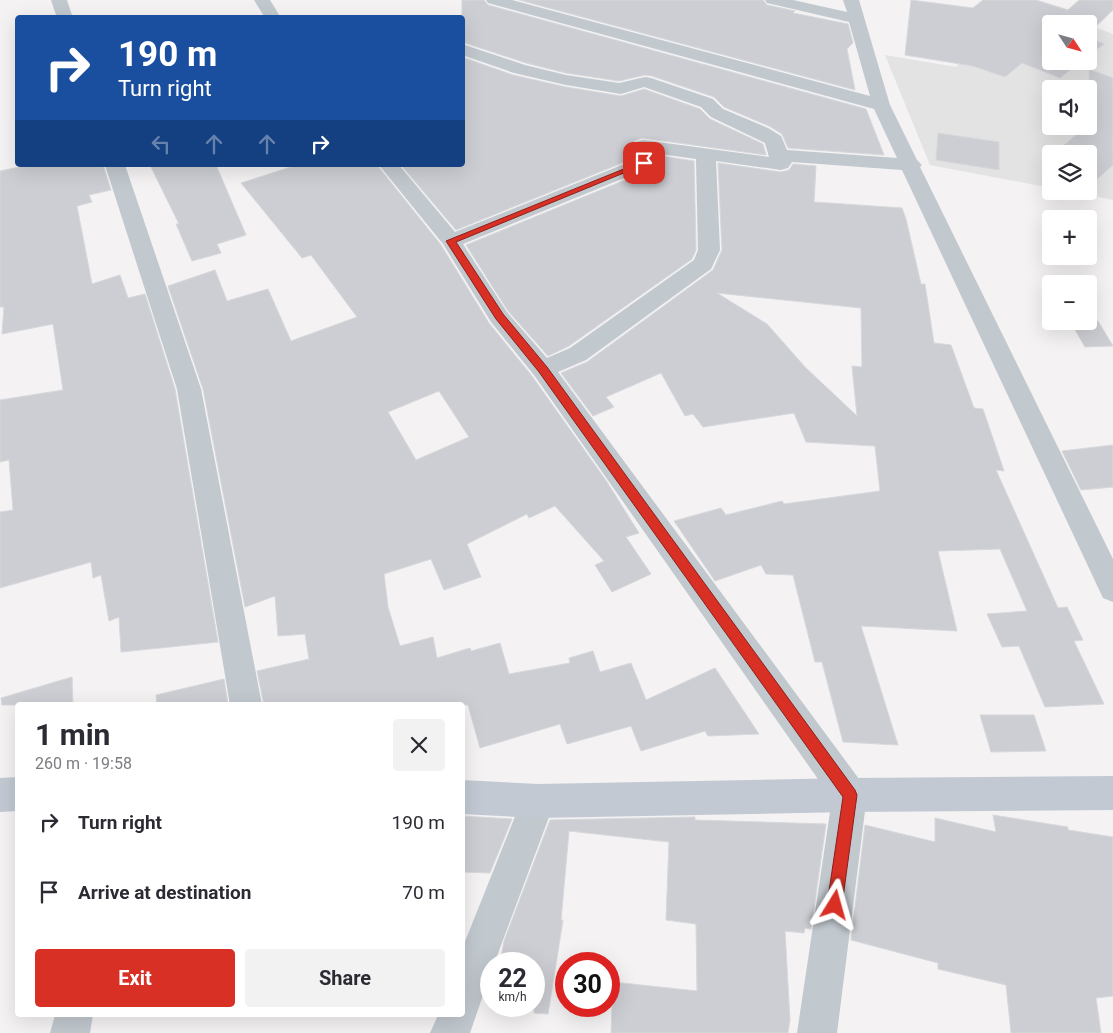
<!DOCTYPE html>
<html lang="en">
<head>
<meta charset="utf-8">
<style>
	:root { --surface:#fff; --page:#f2f2f3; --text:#2b2b33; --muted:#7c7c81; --accent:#d93025 }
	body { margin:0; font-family:Roboto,sans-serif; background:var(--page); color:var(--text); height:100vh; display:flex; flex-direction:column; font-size:19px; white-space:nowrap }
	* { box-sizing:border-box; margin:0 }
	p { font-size:16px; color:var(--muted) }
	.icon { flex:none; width:28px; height:28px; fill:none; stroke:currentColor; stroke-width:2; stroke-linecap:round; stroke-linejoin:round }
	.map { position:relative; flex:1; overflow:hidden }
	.sheet { position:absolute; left:15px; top:702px; width:450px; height:315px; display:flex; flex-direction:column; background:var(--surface); border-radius:5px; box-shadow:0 5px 20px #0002 }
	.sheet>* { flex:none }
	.guide { position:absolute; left:15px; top:15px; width:450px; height:152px; border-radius:5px; box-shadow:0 5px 20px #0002; background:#1a4fa0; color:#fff; overflow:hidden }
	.needle { width:32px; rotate:126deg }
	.tools { position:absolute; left:1042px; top:15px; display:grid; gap:10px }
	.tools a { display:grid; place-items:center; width:55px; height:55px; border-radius:5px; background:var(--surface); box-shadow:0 5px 20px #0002; font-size:25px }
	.speed { position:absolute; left:480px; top:952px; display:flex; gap:10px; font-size:25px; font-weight:700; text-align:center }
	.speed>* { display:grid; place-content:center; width:65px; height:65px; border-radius:50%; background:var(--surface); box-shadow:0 5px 20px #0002; line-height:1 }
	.speed small { font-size:12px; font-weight:400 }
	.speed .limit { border:8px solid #d22; background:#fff; color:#111 }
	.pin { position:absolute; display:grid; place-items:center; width:42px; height:42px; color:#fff; margin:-21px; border-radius:10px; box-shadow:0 2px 8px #0006 }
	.me { position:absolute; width:55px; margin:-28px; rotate:8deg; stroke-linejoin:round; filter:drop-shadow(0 0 4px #0008) }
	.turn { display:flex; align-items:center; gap:18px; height:105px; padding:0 20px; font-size:22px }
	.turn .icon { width:65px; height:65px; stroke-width:2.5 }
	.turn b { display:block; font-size:35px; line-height:42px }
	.lanes { display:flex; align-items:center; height:48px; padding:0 20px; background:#0003; justify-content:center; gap:25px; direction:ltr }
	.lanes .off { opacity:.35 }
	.round { display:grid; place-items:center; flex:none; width:52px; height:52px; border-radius:5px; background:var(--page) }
	.overview { display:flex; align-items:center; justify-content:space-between; height:85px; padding:0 20px }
	h1 { font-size:30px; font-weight:700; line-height:38px }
	.action { display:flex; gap:10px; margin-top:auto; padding:10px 20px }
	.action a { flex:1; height:58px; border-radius:5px; background:var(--accent); color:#fff; font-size:20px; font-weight:700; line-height:58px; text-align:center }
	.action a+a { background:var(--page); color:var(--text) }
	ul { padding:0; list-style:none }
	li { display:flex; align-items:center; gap:15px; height:70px; padding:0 20px }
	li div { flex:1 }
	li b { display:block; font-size:19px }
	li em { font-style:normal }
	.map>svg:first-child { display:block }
</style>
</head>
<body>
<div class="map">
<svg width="1113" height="1033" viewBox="0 0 1113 1033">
	<rect width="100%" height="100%" fill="#f4f2f2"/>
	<path fill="#e4e3e3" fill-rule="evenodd" d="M1051 24V61H1089V25L1113 34V200L1069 191H1089V154H1051V188L930 165 885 55 956 67 971 45ZM1051 89H1089V126H1051Z"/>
	<g fill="#ccced3" stroke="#d6d8dc" fill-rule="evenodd">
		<polygon points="462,0 484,0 488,5 866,109 884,155 788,148 782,134 769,126 724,107 714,97 652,76 645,75 619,81 566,73 526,63 462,42"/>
		<polygon points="519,0 763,0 767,5 795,11 793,13 848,24 853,43 847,49 855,90"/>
		<polygon points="911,0 973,8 983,0 1036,0 1068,10 1079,0 1113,0 1113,10 1089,33 1089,24 1051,24 1051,61 1081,61 1060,78 1022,63 1005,77 973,66 905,55"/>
		<polygon points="1089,38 1104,44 1089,55"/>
		<polygon points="462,57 513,75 566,87 621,96 644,89 700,109 710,119 763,144 766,155 642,138 634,141 632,146 632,159 456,230 401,165 462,165"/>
		<polygon points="1089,69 1113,78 1113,165 1094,182 1089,180 1089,154 1054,154 1086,126 1089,126"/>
		<polygon points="938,133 999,142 999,170 936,160"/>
		<polygon points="655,155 694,161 696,250 692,259 569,346 548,356 508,311 466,245 652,169 656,163"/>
		<path d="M718 163 781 172 789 170 793 164 816 166 814 202 902 208 906 219 921 284H925L934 343 951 345 974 408 983 409 1004 471 996 470 1058 608 1067 607 1083 640 1074 641 1104 704 1045 707 1019 646 1002 647 987 614 1027 611 1000 549 938 551 957 631 861 626 898 745 843 742 822 662H815L793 575 766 574 761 565 715 581 674 521 721 508 726 515 782 501 784 504 880 491 875 446 806 442 794 413 703 427 693 414 685 416 661 373 606 397 614 407 593 416 561 373 587 362 713 270 722 250ZM717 293 861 308 862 367 852 366 857 416 805 367 767 324Z"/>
		<polygon points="29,165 103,165 111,190 89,195 92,202 77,206 92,284 120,275 128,298 145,294 175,389 218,642 121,652 119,617 109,621 101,575 93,578 91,562 0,588 0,512 13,510 9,460 0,462 0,400 63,390 53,324 2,334 4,307 0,307 0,171"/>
		<polygon points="150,165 216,165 246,235 217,244 221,253 192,261 176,224 179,224"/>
		<path d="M297 165H377L441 245 489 323 532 376 607 482 639 533 626 537 651 574 612 592 595 565 604 561 555 506 529 518 527 514 467 544 481 577 444 590 431 559 384 574 388 607 400 646 433 637 437 658 470 648 471 651 500 643 509 674 570 663 569 658 593 651 600 672 631 663 646 700 715 668 759 734 708 736 705 731 641 751 631 726 567 744 560 724 480 748 468 705H264L257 671 309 659 305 634 278 636 275 596 245 607 203 389 168 286 215 270 227 301 268 289 291 341 357 317 311 255 302 258 241 183ZM439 391 469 437 416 460 388 412Z"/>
		<polygon points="1070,321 1098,321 1113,346 1085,347"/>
		<polygon points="1113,445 1113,487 1081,490 1062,451"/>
		<polygon points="72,677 73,705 2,705 1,698"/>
		<polygon points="224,679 228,705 157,705 156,695"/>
		<polygon points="980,715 1034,715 1046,751 991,752"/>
		<polygon points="993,815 1068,827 1068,830 1113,837 1113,996 1096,998 1101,1033 1011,1033 1006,985 938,969 938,963 851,940 865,825 935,842 935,818 996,832"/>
		<polygon points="462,816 512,819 490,873 462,872"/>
		<polygon points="695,817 695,820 826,824 811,929 805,928 804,933 785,931 790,1020 788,1033 611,1033 613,982 697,991 696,924 666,920 669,842 569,831 561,920 563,920 548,1014 534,1013 534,964 500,964 504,941 550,820"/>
	</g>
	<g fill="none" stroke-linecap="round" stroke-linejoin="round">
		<g fill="#c1c8ce" fill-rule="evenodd">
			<polygon points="51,0 67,0 73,18 57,18"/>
			<polygon points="254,0 270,0 281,18 265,18"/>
			<path d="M486 0H512L870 96 849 22 767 3 765 0H793L847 12 843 0H859L890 105 917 160 922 165 920 167 1113 559V602L1103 598 902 170 792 162 788 168 781 170 716 161 720 250 711 269 586 360 558 372 862 783 867 795 837 1033H797L832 799 534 375 491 322 443 244 379 165H399L455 232 634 160V146L636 142 643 140 769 157 765 143 711 117 701 107 644 87 621 94 566 85 514 73 462 55V44L525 65 566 75 619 83 645 77 651 78 713 99 723 109 768 128 781 136 787 150 897 158 874 109 488 3ZM653 153 696 159 698 250 694 260 570 348 547 358 507 312 463 244 651 167 654 163Z"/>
			<polygon points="105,165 125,165 201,389 262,705 230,705 177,389"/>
			<polygon points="538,784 550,789 555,801 494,964 491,964 491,972 470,1033 430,1033 438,1015 462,1015 462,949 526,789"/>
			<polygon points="55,1015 93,1015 90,1033 50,1033"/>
		</g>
		<g fill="#c2c9d3" fill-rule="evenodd">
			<polygon points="1113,776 1113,810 850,812 538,818 462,814 462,780 538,784 850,778"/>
			<polygon points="18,777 18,811 0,812 0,778"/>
		</g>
	</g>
	<polygon fill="#d93025" stroke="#8d1f18" points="641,162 648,163 456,242 503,314 547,367 855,790 857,795 842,905 840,910 835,912 829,910 827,905 843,797 539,372 496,319 446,241"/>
</svg>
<div class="tools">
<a><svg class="needle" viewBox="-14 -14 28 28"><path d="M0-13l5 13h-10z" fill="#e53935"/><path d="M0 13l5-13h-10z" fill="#7c7c81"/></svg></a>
<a><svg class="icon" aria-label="sound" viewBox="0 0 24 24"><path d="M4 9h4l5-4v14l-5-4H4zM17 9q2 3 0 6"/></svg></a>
<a><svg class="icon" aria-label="layers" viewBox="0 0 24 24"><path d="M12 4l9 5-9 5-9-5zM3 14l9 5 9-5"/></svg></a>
<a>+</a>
<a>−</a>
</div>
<div class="speed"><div>22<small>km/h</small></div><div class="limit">30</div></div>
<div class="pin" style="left:644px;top:163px;background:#d93025"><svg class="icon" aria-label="arrive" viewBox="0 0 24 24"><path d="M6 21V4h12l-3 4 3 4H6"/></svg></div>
<svg class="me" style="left:835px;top:905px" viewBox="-20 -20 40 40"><path d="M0-17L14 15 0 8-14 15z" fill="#d93025" stroke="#fff" stroke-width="4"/></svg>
<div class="guide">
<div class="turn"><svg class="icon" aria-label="right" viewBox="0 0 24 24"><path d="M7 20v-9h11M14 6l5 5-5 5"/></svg><div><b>190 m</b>Turn right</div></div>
<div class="lanes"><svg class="icon off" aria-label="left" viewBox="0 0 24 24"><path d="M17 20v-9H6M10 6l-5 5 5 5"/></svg><svg class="icon off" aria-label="ahead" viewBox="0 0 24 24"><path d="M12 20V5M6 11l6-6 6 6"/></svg><svg class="icon off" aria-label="ahead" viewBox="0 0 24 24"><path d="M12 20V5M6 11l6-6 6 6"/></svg><svg class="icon" aria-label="right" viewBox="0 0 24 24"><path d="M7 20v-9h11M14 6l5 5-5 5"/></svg></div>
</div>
<section class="sheet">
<div class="overview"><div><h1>1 min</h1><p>260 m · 19:58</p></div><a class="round"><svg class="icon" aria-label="close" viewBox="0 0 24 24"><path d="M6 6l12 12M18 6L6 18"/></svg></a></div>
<ul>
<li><svg class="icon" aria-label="right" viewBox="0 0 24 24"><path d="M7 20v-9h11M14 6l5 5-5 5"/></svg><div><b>Turn right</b></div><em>190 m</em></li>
<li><svg class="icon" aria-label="arrive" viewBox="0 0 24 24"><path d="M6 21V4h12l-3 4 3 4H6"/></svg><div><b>Arrive at destination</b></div><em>70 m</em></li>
</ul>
<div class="action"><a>Exit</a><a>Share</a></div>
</section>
</div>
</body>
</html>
